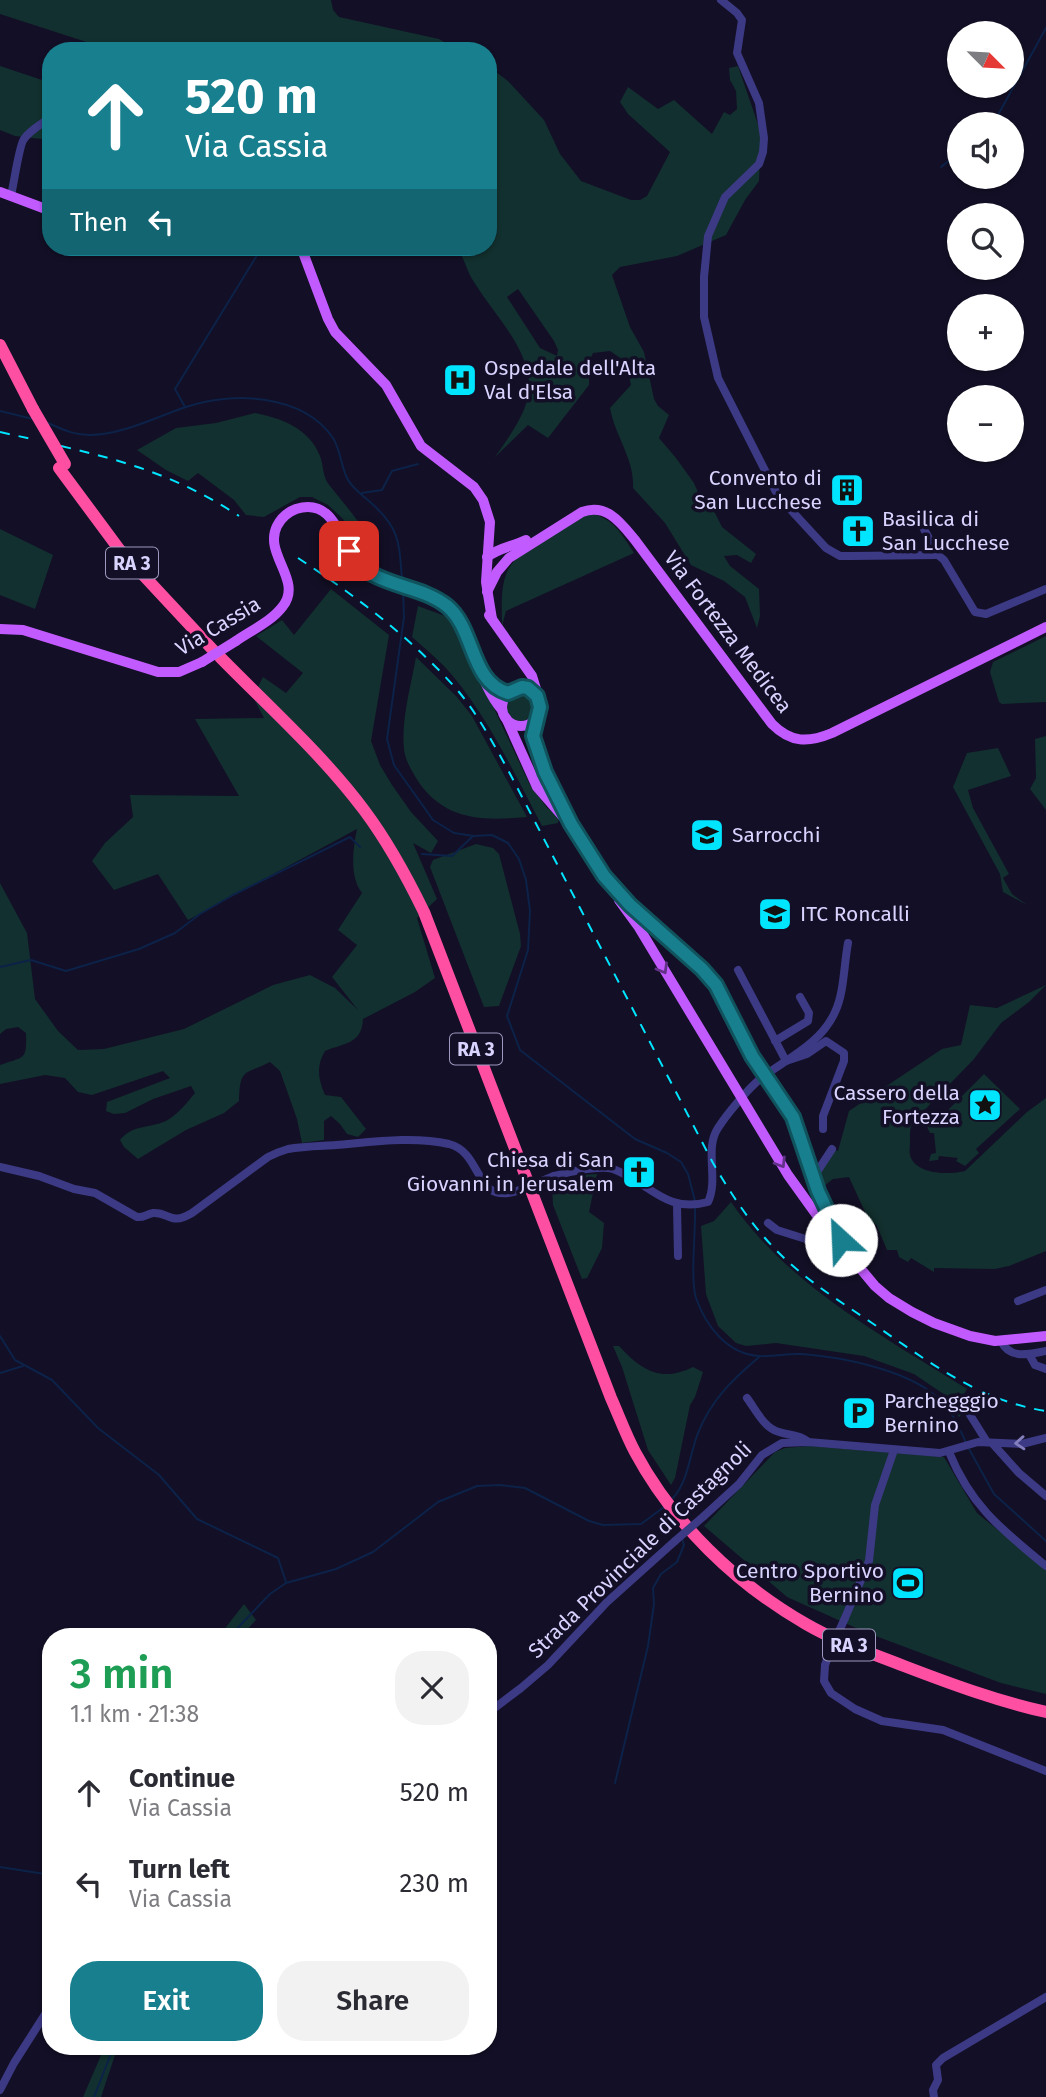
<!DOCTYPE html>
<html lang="en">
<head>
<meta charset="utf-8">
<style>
	:root { --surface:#fff; --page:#f2f2f3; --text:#2b2b33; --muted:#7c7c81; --accent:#187f8f }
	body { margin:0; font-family:"Fira Sans",sans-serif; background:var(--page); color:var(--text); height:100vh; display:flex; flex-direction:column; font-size:26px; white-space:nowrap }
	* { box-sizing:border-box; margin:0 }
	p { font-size:23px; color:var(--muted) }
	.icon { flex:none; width:38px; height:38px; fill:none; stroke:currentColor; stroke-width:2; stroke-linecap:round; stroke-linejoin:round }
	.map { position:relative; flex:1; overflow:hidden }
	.panel { position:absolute; left:42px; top:1628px; width:455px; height:427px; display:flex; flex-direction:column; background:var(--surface); border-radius:28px; box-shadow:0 2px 5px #0004 }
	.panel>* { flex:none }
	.top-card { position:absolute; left:42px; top:42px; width:455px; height:214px; border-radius:28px; box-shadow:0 2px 5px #0004; background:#187f8f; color:#fff; overflow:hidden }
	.needle { width:46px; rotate:114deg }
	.controls { position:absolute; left:947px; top:21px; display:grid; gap:14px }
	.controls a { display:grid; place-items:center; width:77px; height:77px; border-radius:50%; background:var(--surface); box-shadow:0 2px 5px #0004; font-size:35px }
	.pin { position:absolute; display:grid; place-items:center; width:60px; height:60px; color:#fff; margin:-30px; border-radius:14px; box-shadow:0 4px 10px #0006 }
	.me { position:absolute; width:77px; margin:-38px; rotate:335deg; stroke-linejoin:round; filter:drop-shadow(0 0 5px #0008) }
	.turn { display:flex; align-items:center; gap:24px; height:147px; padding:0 28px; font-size:32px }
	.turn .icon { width:91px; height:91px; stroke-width:2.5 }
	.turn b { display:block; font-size:49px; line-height:60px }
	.then { display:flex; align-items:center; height:66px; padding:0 28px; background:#0003; gap:14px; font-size:26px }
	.round { display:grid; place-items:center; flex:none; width:74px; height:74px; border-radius:28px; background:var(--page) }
	.summary { display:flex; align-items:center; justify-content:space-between; height:119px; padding:0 28px }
	h1 { font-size:42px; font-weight:600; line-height:52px; color:#1e9e55 }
	.action { display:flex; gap:14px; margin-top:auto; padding:14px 28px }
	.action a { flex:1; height:80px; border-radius:28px; background:var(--accent); color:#fff; font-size:28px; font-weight:600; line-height:80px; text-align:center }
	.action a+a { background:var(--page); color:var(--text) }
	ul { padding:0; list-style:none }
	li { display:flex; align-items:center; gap:21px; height:91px; padding:0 28px }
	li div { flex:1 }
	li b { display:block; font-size:26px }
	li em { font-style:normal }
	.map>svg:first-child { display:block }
</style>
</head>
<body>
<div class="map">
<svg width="1046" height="2097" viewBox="0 0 1046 2097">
	<rect width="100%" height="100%" fill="#130f26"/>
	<g fill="#12302f" fill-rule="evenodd">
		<polygon points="0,0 331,0 333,10 339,17 439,39 460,51 131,51 131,48 118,42 105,48 0,14"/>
		<polygon points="0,66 51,83 51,140 15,136 0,130"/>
		<path d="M488 66 508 81 544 120 560 154 581 181 631 200H640L647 196 670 152 628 114 620 102 628 87 658 109 674 100 712 134 724 112 730 115 737 109 736 91 730 80 729 68 738 66 761 133 759 181 745 200 726 235 677 256 620 267 612 275 630 327 644 352 654 399 658 406 669 415 659 438 676 458 694 483 702 502 715 513 722 527 756 554 751 563 737 555 724 556 730 566 759 589 760 616 757 628 745 597 724 581 691 565 665 523 633 488C635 460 615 436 610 408L631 385 626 362 610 351 593 353 589 362V385L548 438 528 425 495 457C507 440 521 421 527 401 539 357 495 317 474 282 468 273 465 262 460 252L470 247H488ZM518 289 554 341 558 350 557 356 540 348 507 297Z"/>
		<path d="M255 413C281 418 309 428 320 456 324 466 322 477 330 486 348 509 368 529 377 558L376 563H371L361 554 343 519 328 505 312 497H300L264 517 246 515 234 500 198 473 188 481 166 470 137 450 176 428 216 423Z"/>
		<path d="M590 513C613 518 622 534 634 553L506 611 502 626C502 609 500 588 507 572 517 549 567 522 590 513Z"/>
		<polygon points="0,529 53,555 35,609 0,595"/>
		<path d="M331 589 389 635 371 741 380 765 392 785 411 812 438 841 431 853 413 843 437 899 417 918 435 978 415 992 363 1019C362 1044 344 1043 325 1051 316 1066 318 1079 325 1095L341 1097 366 1129 358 1137 347 1134 340 1124 331 1116 324 1121V1140L302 1143 297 1119 280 1071 270 1062C244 1075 240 1068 239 1101L224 1113 186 1130 138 1159 124 1147 120 1140C133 1124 148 1129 166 1121 177 1115 187 1103 195 1093L191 1086 153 1099 125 1113 114 1114 106 1111 107 1102 170 1078 163 1071 92 1095 78 1092 65 1078 45 1075 0 1084V1065C24 1056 27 1061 26 1033L18 1027 6 1029 0 1034V883L27 933 35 999 58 1031 78 1050 104 1049 184 1029 273 985 310 975 335 988 358 1010 332 977 357 945 338 930 362 893C349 876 353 848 357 829L188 920 158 874 114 890 92 861 105 843 133 817 130 795 239 796 195 719 264 718 253 697 263 677 286 693 303 673 256 636 282 620 294 635Z"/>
		<path d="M418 606 445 616 456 628 530 785 547 808 559 816 558 823 542 826C513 771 486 712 444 666 434 656 423 647 412 637Z"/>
		<polygon points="1046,636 1046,702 1002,704 999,702 990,672 993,662"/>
		<path d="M416 657 457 697 472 716 527 817C482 821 443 821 416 778 411 769 405 760 404 749 401 719 411 686 416 657Z"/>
		<circle cx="521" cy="706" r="15"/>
		<polygon points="1046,736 1046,810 1030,789 1036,778 1035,739"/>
		<polygon points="998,748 1011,776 968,790 973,808 1009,874 1003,878 1012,894 1027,905 1003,892 1000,874 953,787 967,753"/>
		<polygon points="476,844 493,848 499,854 520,934 521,946 499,1006 484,1007 430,867 433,860"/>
		<path d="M1046 985 1029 1002 1001 1023 974 1059 913 1122C909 1129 910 1136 910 1144 910 1147 909 1151 910 1155 915 1175 950 1175 965 1171L1027 1112 1046 1098V1251L1009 1266 995 1269 934 1268V1272L911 1258 908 1262 899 1257 897 1250H887L876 1224 871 1225 849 1177 833 1179 824 1186 820 1182 821 1171 833 1149 838 1151 849 1111 942 1049 961 1045 970 1005 997 1008Z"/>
		<polygon points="984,1074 1020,1109 976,1149 979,1153 965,1166 956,1161 958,1158 939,1156 938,1160 929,1161 931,1154 936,1153 934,1133 930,1133 926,1125 940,1112 944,1114"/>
		<polygon points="597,1174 589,1212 604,1223 602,1248 587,1278 582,1279 553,1205 552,1186 582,1175"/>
		<path d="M731 1202C789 1286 883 1336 967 1389L963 1396 971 1406 959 1417 945 1395 914 1374 864 1356 776 1343 746 1346 736 1343 718 1326 706 1294 701 1226 714 1221Z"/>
		<path d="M613 1346H619C641 1370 661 1383 693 1367L703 1372 695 1397 690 1405 675 1478 671 1485 648 1450 622 1367Z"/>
		<polygon points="810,1446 944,1457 977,1513 1046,1569 1046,1694 1001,1683 865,1632 787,1597 704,1526 775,1452 785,1448"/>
		<polygon points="244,1604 256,1620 241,1636 219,1636"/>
		<polygon points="105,2046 118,2046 101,2097 83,2097"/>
	</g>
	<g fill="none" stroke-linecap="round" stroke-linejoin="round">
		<g stroke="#0c2248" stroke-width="2">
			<polyline points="993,124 1046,28"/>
			<polyline points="941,167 959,153"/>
			<polyline points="185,407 175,389 262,247"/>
			<polyline points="0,411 33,419"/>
			<path d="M48 423C62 429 73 435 89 435 122 435 156 417 186 407 232 391 303 394 333 438 340 449 341 465 347 478 351 487 361 494 369 501 400 528 399 541 402 580"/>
			<polyline points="362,493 382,490 392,471 418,464"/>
			<polyline points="403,589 404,617 387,739 394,765 433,820 454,833 474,836 492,835 508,843 519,859 526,880 530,911 528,950 507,1016 520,1050 635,1139 667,1153 681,1162 688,1174 695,1201"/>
			<polyline points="422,854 452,856 473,836"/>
			<polyline points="0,967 31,960 66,971 139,949 175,933 200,914 233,895 350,837 360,847"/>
			<path d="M695 1206C696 1229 690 1279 696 1298 706 1326 727 1354 759 1356 774 1357 788 1353 802 1354 843 1357 914 1371 942 1402 953 1413 960 1429 966 1443"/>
			<polyline points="0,1336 15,1360 52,1380 98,1428 159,1475 197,1519 278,1558 286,1582"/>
			<polyline points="0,1373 23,1366"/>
			<polyline points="969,1449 994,1494 1046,1541"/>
			<path d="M673 1498C688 1482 690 1453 698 1433 711 1400 733 1379 759 1357"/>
			<polyline points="230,1636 270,1594 286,1583 336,1569 373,1552 438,1502 477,1486 500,1485 525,1488 589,1521 603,1525 641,1524 664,1507"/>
			<polyline points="615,1783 648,1646 654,1604 653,1588 661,1574 677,1562 684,1545 682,1538"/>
			<polyline points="0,1867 51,1875"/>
			<polyline points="94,2097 114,2046"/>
		</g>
		<g stroke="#3d3a85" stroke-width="8">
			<polyline points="721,0 737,13 742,20 737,53 759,103 764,138 763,152 759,164 725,197 708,236 704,277 704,317 718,378 778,496 826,548 840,556 851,556 938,555"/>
			<path d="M11 195C14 184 19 145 24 139 30 130 42 124 51 117"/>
			<polyline points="918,518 938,555 944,560 975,612 986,614 1046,589"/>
			<polyline points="738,970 786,1061 807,1054 826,1041 844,1053 844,1061 823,1116 823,1129"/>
			<polyline points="775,1041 808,1021 809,1013 800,997"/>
			<path d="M0 1167 39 1176 74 1189 95 1193 137 1217C144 1218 146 1214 153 1213 170 1212 170 1226 192 1213L268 1157C274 1154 281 1151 288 1149 303 1146 320 1146 336 1145 372 1142 413 1136 449 1144 484 1153 473 1205 517 1191"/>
			<path d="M554 1176C568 1172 599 1165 613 1169 649 1182 665 1214 708 1202 719 1179 704 1149 718 1128 727 1114 747 1090 760 1079 786 1059 821 1044 835 1012 844 994 844 964 848 943"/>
			<polyline points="813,1178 832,1149"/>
			<polyline points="677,1205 678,1256"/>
			<polyline points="768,1223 777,1230 812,1241 828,1233"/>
			<polyline points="1018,1301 1046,1290"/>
			<path d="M1001 1341C1010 1360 1029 1354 1046 1351"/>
			<polyline points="1029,1354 1035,1365 1046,1369"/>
			<path d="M747 1398C756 1410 764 1428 779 1432 790 1436 798 1434 807 1441"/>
			<polyline points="967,1410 987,1442"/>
			<polyline points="993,1444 1019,1473 1046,1496"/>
			<path d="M949 1452C971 1506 1001 1529 1046 1566"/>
			<polyline points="704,1516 739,1484 762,1455 782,1443 808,1442 940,1453 978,1442 1022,1444 1046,1438"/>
			<polyline points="845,1618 869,1561 875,1505 894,1450"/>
			<polyline points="831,1649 825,1665 824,1681 831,1693 855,1709 882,1721 943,1730 1046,1771"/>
			<polyline points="488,1713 521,1688 548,1665 607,1602 675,1541"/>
			<polyline points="0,2090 14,2063 51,2005"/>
			<polyline points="934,2097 933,2090 938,2080 936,2065 943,2058 1046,1997"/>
		</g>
		<g stroke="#c25bff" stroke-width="10">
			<polyline points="0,192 51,211"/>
			<polyline points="301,247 328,319 335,332 386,385 421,446 474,487 483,500 490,522 486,582 492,619"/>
			<path d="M487 557C500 547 512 547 526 540"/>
			<path d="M487 592 497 572 509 558 582 512C607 503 621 523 635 540L772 724C791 743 808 743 832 733L1046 627"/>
			<polyline points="489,615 532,676 540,702"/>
			<polyline points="0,629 23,630 158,672 179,672 202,662"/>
			<path d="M236 641C252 630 272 621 283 606 303 580 263 554 277 526 281 518 288 512 296 509 341 495 341 558 369 574 395 587 436 589 455 615 475 643 479 683 502 710"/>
			<circle cx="521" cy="707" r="19"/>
			<polyline points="537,717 533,736 548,778 571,825 607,880"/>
			<polyline points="506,718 537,787 564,818"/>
			<polyline points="604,875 626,901 714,982 752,1056 793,1117 813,1178 829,1213 860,1268 875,1286 889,1298 912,1312 934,1323 970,1336 995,1341 1046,1336"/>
			<polyline points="619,900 638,926 788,1175 821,1221 835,1245 852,1262"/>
		</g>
		<g stroke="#ff4fa3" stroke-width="12">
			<polyline points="0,345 33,409"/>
			<polyline points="59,468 119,549 213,650"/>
			<path d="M220 657C269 707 322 754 364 810 388 842 407 877 424 912L611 1398C619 1416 626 1435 635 1452 673 1523 736 1584 806 1624 837 1642 871 1653 904 1666 951 1684 997 1701 1046 1712"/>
		</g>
		<g stroke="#00e5ff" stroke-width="2" stroke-dasharray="10 9" stroke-linecap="butt">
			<polyline points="0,432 36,440"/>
			<path d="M61 446C129 462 181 478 239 516"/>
			<path d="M298 558C356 596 414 640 459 692 478 715 493 743 508 770L713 1163C731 1194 750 1223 775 1249 804 1279 838 1300 872 1323 926 1360 979 1401 1046 1411"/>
		</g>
		<g stroke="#3d3a85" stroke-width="8">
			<polyline points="517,1191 554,1176"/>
			<polyline points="675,1541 704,1516"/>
			<polyline points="831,1649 845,1618"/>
		</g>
		<polyline stroke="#c25bff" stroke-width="10" points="202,662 236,641"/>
		<polyline stroke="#ff4fa3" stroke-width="12" points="33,409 65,464"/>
	</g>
	<defs><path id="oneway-chevron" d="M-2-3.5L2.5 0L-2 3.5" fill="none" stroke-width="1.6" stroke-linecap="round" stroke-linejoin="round" transform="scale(1.75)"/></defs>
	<g stroke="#623188">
		<use href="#oneway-chevron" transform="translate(663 969) rotate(60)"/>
		<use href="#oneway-chevron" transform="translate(781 1163) rotate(58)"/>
	</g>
	<use stroke="#837fbc" href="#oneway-chevron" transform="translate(1020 1443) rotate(176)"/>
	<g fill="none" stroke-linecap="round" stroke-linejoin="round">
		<g stroke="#10535d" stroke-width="18">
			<path id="route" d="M349 551C369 588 417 582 447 606 475 629 470 682 508 693L522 687 528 688 537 696 540 707 533 736 545 772 571 824 604 876 630 905 702 969 716 985 752 1056 793 1117 818 1191 841 1240"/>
		</g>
		<use href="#route" stroke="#187f8f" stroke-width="12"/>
	</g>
	<defs>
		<g id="hospital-square" transform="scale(1.75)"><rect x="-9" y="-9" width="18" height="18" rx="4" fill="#00e5ff" stroke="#130f26"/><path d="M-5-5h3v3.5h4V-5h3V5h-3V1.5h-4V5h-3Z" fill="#111"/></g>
		<g id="building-square" transform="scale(1.75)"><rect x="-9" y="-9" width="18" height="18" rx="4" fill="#00e5ff" stroke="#130f26"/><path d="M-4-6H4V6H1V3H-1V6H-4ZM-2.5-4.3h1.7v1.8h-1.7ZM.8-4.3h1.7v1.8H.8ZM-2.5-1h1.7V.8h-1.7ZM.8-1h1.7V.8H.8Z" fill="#111"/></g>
		<g id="church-square" transform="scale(1.75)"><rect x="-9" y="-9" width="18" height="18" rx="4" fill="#00e5ff" stroke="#130f26"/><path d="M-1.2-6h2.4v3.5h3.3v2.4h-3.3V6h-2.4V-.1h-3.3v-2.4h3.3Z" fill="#111"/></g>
		<g id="school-square" transform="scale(1.75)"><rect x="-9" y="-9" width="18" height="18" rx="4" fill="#00e5ff" stroke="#130f26"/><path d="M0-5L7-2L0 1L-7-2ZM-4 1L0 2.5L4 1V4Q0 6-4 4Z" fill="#111"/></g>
		<g id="sight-square" transform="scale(1.75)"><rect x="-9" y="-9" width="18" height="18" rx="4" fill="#00e5ff" stroke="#130f26"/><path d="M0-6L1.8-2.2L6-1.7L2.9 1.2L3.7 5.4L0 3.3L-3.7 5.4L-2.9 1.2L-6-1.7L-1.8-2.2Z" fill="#111"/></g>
		<g id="parking-square" transform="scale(1.75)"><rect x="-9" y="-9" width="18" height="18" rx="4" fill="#00e5ff" stroke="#130f26"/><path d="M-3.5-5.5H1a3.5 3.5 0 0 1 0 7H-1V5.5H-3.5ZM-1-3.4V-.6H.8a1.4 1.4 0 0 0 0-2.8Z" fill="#111"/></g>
		<g id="stadium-square" transform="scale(1.75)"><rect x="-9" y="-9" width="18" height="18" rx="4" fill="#00e5ff" stroke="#130f26"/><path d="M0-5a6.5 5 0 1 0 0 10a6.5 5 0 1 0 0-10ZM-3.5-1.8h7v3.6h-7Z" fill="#111"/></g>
	</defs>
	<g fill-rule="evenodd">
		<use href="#hospital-square" x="460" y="380"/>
		<use href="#building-square" x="847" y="490"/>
		<use href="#church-square" x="858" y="531"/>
		<use href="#school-square" x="707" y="835"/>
		<use href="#school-square" x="775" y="914"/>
		<use href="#sight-square" x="985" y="1105"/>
		<use href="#church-square" x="639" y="1172"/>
		<use href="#parking-square" x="859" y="1413"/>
		<use href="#stadium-square" x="908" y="1583"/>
	</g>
	<g text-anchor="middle" stroke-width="7" stroke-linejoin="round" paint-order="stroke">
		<g fill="#130f26" stroke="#9e99be" stroke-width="2">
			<rect x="106" y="547.5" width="52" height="31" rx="5"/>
			<rect x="450" y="1033.5" width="52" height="31" rx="5"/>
			<rect x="823" y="1629.5" width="52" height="31" rx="5"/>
		</g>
		<g font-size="19" font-weight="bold" fill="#d9d4ff">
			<text x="132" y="570">RA 3</text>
			<text x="476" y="1056">RA 3</text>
			<text x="849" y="1652">RA 3</text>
		</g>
		<g font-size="21" fill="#d9d4ff" stroke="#130f26" text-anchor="start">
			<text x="484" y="375">Ospedale dell'Alta<tspan x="484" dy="24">Val d'Elsa</tspan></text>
			<text x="822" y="485" text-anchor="end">Convento di<tspan x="822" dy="24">San Lucchese</tspan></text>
			<text x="882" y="526">Basilica di<tspan x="882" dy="24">San Lucchese</tspan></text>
			<text x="732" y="842">Sarrocchi</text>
			<text x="800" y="921">ITC Roncalli</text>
			<text x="960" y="1100" text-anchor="end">Cassero della<tspan x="960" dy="24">Fortezza</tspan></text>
			<text x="614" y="1167" text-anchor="end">Chiesa di San<tspan x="614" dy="24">Giovanni in Jerusalem</tspan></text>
			<text x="884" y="1408">Parchegggio<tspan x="884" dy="24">Bernino</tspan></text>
			<text x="884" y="1578" text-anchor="end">Centro Sportivo<tspan x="884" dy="24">Bernino</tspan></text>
		</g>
		<g font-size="21" fill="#d9d4ff" stroke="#130f26">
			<text transform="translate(218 626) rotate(-31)" y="7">Via Cassia</text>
			<text transform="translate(728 632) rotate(53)" y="7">Via Fortezza Medicea</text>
			<text transform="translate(640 1550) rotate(-44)" y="7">Strada Provinciale di Castagnoli</text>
		</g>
	</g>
</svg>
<div class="controls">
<a><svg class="needle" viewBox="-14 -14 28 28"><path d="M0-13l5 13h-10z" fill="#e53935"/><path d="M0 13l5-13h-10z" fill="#7c7c81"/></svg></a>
<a><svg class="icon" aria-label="sound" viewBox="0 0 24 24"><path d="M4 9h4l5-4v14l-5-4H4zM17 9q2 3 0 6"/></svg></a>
<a><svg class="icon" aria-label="search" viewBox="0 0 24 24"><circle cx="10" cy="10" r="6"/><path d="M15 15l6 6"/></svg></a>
<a>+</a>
<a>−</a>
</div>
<div class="pin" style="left:349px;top:551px;background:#d93025"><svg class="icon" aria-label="arrive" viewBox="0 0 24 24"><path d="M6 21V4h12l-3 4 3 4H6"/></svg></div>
<svg class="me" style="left:841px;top:1240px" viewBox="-20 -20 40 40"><circle r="19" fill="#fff"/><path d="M0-13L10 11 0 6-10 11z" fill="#187f8f"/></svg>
<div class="top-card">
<div class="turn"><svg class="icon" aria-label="ahead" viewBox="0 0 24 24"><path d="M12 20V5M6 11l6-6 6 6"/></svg><div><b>520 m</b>Via Cassia</div></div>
<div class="then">Then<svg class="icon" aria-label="left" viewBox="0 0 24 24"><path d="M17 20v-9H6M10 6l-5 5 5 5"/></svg></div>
</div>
<section class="panel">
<div class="summary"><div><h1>3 min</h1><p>1.1 km · 21:38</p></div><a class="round"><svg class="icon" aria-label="close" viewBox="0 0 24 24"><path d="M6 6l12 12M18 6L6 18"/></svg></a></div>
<ul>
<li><svg class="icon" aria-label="ahead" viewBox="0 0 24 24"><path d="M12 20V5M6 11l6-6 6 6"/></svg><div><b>Continue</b><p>Via Cassia</p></div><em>520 m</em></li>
<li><svg class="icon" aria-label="left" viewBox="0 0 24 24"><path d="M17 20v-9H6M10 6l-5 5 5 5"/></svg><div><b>Turn left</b><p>Via Cassia</p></div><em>230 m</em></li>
</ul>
<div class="action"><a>Exit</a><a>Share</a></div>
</section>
</div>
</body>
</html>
